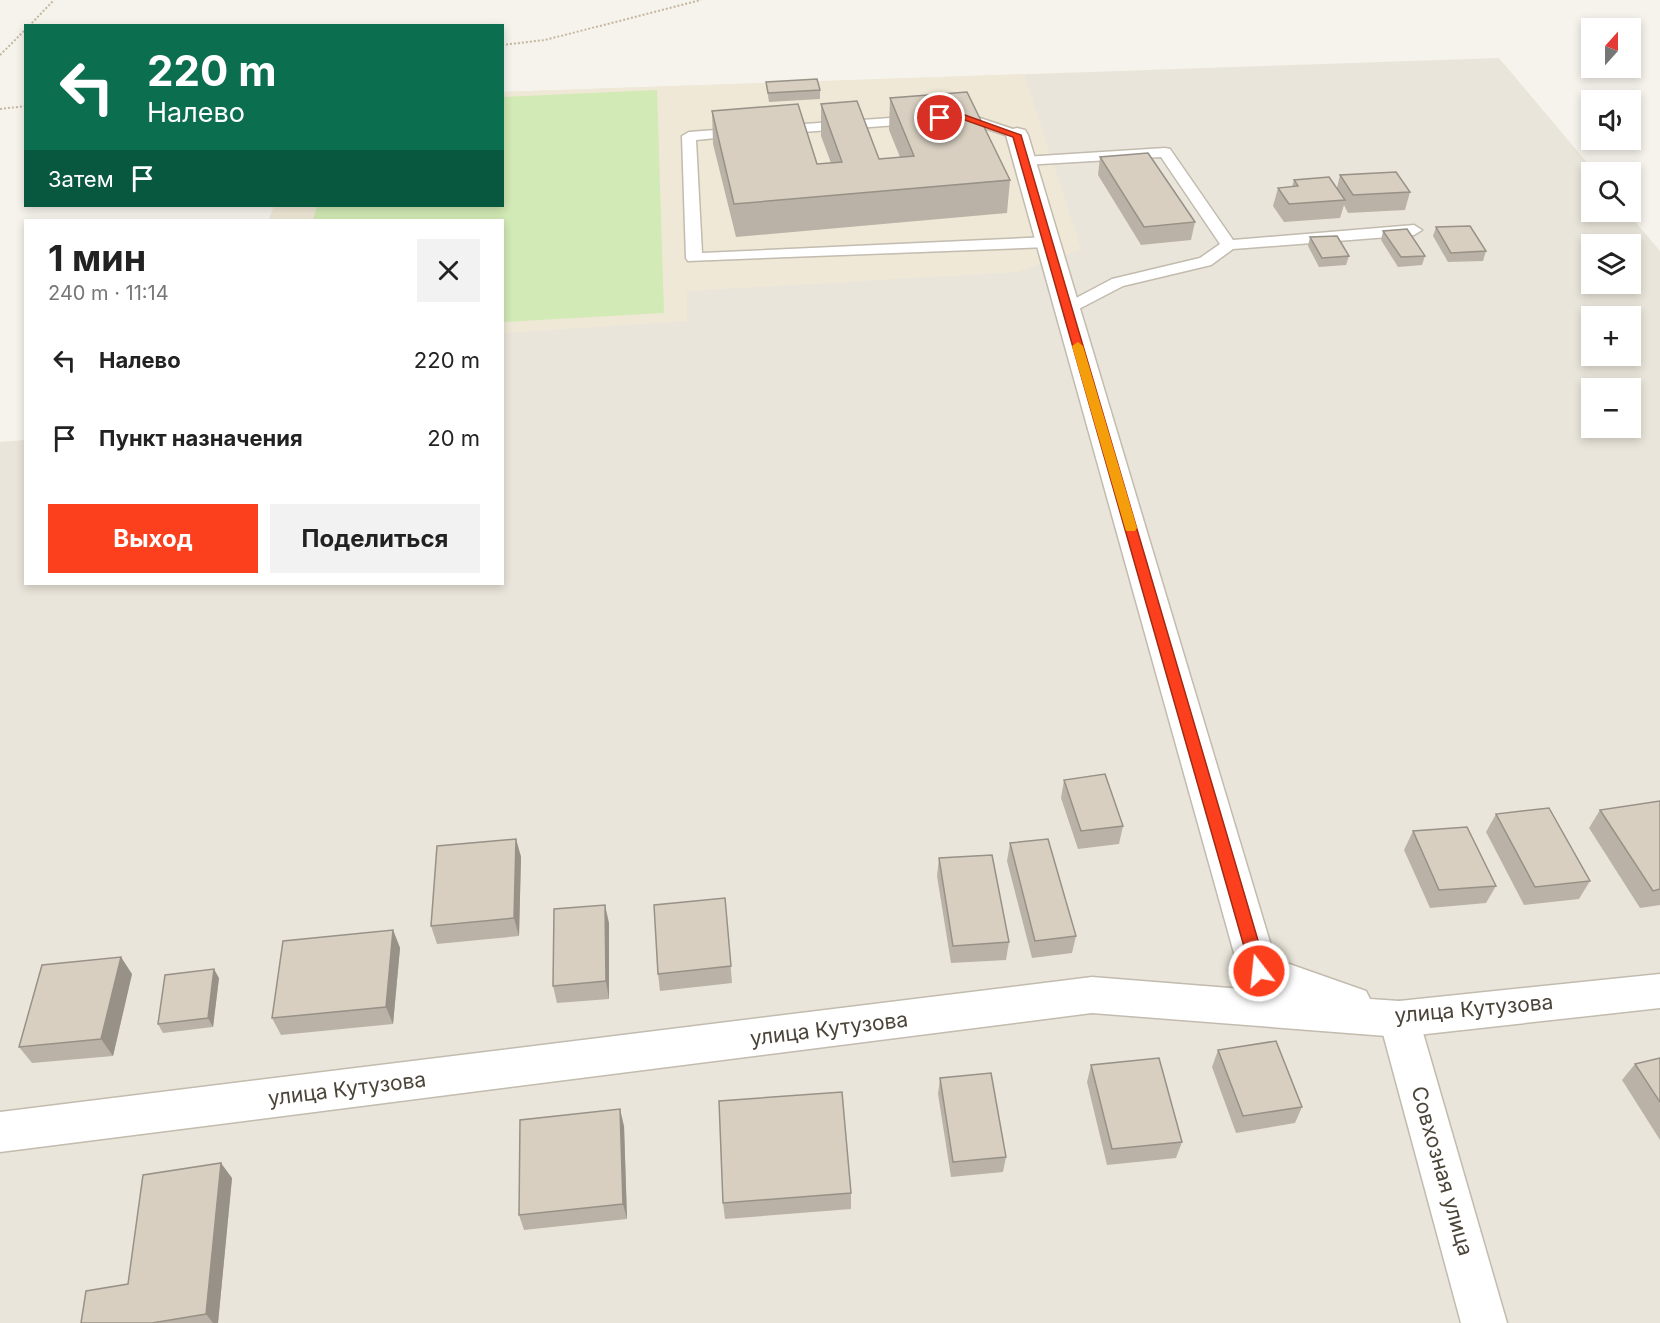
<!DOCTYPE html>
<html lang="ru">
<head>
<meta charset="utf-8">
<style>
	:root { --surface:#fff; --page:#f2f2f2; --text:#222; --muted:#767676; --accent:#fc3f1d }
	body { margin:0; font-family:Inter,sans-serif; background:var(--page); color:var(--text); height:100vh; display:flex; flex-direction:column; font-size:22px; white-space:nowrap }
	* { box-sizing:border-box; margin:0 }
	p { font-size:20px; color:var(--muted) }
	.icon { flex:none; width:33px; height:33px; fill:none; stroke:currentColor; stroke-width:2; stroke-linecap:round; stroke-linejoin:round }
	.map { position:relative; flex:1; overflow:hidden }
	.sheet { position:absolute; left:24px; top:219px; width:480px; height:366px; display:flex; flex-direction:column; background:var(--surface); border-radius:0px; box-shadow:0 3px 9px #0003 }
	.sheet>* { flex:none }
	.banner { position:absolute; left:24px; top:24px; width:480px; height:183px; border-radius:0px; box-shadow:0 3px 9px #0003; background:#0b6e4f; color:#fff; overflow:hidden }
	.needle { width:39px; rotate:21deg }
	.fabs { position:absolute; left:1581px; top:18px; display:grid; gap:12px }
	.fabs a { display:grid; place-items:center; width:60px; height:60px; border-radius:0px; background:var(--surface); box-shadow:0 3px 9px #0003; font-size:30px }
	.pin { position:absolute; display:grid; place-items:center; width:51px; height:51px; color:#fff; margin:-26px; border:3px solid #fff; border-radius:50%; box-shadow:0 2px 6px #0007 }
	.me { position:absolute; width:66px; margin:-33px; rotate:344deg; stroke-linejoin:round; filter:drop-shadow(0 0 4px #0008) }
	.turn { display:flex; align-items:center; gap:21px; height:126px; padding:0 24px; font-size:27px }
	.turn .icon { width:78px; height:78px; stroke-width:2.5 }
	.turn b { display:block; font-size:42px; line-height:51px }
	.then { display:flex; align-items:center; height:57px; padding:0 24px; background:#0003; gap:12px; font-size:22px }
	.round { display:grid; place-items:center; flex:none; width:63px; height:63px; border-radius:0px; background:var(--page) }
	.summary { display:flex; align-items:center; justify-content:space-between; height:102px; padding:0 24px }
	h1 { font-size:36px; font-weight:700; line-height:45px }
	.cta { display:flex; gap:12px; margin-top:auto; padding:12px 24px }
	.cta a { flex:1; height:69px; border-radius:0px; background:var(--accent); color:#fff; font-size:24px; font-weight:700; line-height:69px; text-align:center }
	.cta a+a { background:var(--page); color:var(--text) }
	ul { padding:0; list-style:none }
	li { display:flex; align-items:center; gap:18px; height:78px; padding:0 24px }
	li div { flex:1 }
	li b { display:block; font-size:22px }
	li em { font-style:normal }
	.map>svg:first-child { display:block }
</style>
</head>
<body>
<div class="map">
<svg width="1660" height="1323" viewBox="0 0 1660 1323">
	<rect width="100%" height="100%" fill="#f6f3ec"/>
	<path fill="#eae5da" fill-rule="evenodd" d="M1499 58 1595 172H1592V212H1627L1660 251V1323H0V442L25 440 26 584H502V220H269L274 206H502L503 92ZM1592 244H1630V284H1592ZM1592 316H1630V356H1592ZM1592 388H1630V428H1592Z"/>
	<polygon fill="#efe8d6" points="1024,74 1081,249 1018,272 687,291 687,321 503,333 502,220 269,220 274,206 502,206 503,92"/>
	<polygon fill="#d2eab5" points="657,90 664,313 503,322 502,220 313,220 317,206 502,206 503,97"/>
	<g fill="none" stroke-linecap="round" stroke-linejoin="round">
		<g stroke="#c2bbae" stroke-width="3">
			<g id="service">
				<polygon points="962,112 1022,132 1024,135 1017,139 961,120 951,120 949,117 951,114"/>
				<polygon points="919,116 926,120 924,123 776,134 769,130 776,126"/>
				<polygon points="742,128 749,132 747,135 696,140 702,253 1048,237 1056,242 1048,247 688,261 686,258 682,136 689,132"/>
				<polygon points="1165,148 1170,149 1233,240 1414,225 1422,230 1414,235 1233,249 1211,265 1123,286 1073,312 1061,312 1059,309 1061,306 1112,279 1200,258 1220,244 1161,157 1024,165 1017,161 1024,157"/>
			</g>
		</g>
		<g stroke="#c2bbae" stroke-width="3">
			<polygon id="minor" points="1017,128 1025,130 1028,135 1275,959 1366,991 1370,999 1399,1001 1660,974 1660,1008 1399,1037 1092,1013 0,1152 0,1112 1092,977 1267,991 1245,983 1239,971 1006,135 1009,130"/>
		</g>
		<g stroke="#c2bbae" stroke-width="3">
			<polygon id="tertiary" points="1399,1001 1413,1006 1419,1019 1507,1323 1461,1323 1379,1019 1385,1006"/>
		</g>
		<g stroke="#c4b79f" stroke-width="2" stroke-dasharray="2 2" stroke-linecap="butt">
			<polyline points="29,26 54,0"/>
			<polyline points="502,45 545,40 701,0"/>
			<polyline points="0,55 26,29"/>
			<polyline points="0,109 26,106"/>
		</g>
		<use href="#service" fill="#fff" fill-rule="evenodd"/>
		<use href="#minor" fill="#fff" fill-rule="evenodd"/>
		<use href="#tertiary" fill="#fff" fill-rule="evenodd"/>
	</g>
	<g fill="#bab2a6">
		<polygon points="766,82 820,90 820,99 769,102"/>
		<polygon points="890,98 1010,180 1007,213 736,237 713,144 712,111 817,164 831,163 821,136 821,104 879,159 900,157 889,130"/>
		<polygon points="1100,157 1195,222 1191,240 1141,245 1098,175"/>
		<polygon points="1340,175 1410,192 1405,210 1348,213 1344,205 1340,218 1284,222 1273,206 1278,188 1292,187 1294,180 1337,188"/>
		<polygon points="1436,227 1486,251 1483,261 1448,262 1433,236"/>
		<polygon points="1383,231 1425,256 1422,265 1398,267 1381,240"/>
		<polygon points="1310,237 1349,256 1346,265 1319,267 1308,246"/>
		<polygon points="1064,780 1123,826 1119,844 1078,849 1061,798"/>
		<polygon points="1660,801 1660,905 1640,908 1589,828 1600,810"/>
		<polygon points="1496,814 1590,881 1579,899 1524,905 1486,832"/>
		<polygon points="1413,831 1496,886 1486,903 1430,908 1404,850"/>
		<polygon points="516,839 521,857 519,936 437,944 431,926"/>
		<polygon points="1010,843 1076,936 1072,953 1032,958 1007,861"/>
		<polygon points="939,858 1009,942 1006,960 951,963 937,876"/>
		<polygon points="725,898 732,983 660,991 658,974"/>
		<polygon points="609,923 609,999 557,1003 553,986"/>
		<polygon points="393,930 400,948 393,1024 281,1035 272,1018"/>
		<polygon points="132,974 113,1056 32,1063 19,1047"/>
		<polygon points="219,978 213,1027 163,1033 158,1024"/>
		<polygon points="1218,1050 1302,1107 1295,1123 1236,1133 1212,1067"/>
		<polygon points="1660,1058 1660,1140 1622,1080 1635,1064"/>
		<polygon points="1091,1065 1182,1142 1176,1158 1107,1165 1087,1082"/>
		<polygon points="940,1078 1006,1157 1003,1172 951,1177 938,1094"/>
		<polygon points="624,1126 627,1219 524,1230 519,1215"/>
		<polygon points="232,1178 218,1323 81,1323 128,1284"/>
		<polygon points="851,1193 851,1209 725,1219 723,1203"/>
	</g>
	<g fill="#979187">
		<polygon points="516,839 521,857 519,936 514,918"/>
		<polygon points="605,905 609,923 609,999 606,981"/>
		<polygon points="393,930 400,948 393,1024 386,1007"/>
		<polygon points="121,957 132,974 113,1056 101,1039"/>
		<polygon points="214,969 219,978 213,1027 208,1018"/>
		<polygon points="620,1109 624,1126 627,1219 623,1204"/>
		<polygon points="221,1163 232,1178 218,1323 213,1323 206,1314"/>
	</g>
	<g fill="#d8cfc1" stroke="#979187" stroke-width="1.5">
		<polygon points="817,79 820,90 768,93 766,82"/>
		<polygon points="967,92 1010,180 734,204 712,111 798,104 817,164 842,162 821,104 857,101 879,159 914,156 890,98"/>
		<polygon points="1148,153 1195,222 1144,227 1100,157"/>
		<polygon points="1396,172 1410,192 1353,195 1340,175"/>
		<polygon points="1329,177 1345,200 1289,204 1278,188 1298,186 1294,180"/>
		<polygon points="1470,226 1486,251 1451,253 1436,227"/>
		<polygon points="1407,229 1425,256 1401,257 1383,231"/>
		<polygon points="1337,236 1349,256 1322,258 1310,237"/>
		<polygon points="1105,774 1123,826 1081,831 1064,780"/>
		<polygon points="1660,801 1660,889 1653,891 1600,810"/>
		<polygon points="1549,808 1590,881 1535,887 1496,814"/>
		<polygon points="1467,827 1496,886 1439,890 1413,831"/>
		<polygon points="516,839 514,918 431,926 437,846"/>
		<polygon points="1048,839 1076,936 1035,941 1010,843"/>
		<polygon points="992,855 1009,942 953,946 939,858"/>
		<polygon points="725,898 731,966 658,974 654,905"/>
		<polygon points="605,905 606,981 553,986 554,909"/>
		<polygon points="393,930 386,1007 272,1018 283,941"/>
		<polygon points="121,957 101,1039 19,1047 42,965"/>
		<polygon points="214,969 208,1018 158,1024 165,975"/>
		<polygon points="1276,1041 1302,1107 1243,1116 1218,1050"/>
		<polygon points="1159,1058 1182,1142 1112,1149 1091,1065"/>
		<polygon points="1660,1058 1660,1102 1635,1064"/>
		<polygon points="991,1073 1006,1157 953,1162 940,1078"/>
		<polygon points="842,1092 851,1193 723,1203 719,1101"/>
		<polygon points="620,1109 623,1204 519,1215 520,1120"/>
		<polygon points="221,1163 206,1314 152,1323 81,1323 86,1291 128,1284 143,1175"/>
	</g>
	<polygon fill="#fc3f1d" stroke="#a42913" stroke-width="1.5" points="962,114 1021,135 1267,971 1265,976 1259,978 1253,976 1251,971 1013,137 962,119 940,121 935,118 940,115"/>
	<polygon fill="#f59e0b" points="1078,342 1083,346 1137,528 1135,531 1126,531 1125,528 1072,346"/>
	<g text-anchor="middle" stroke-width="4.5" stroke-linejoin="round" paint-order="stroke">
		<g font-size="21" fill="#4b4439" stroke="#fff">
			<text transform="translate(1474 1009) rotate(-5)" y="7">улица Кутузова</text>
			<text transform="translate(829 1029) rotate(-7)" y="7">улица Кутузова</text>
			<text transform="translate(347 1089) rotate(-7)" y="7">улица Кутузова</text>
			<text transform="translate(1442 1171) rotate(74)" y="7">Совхозная улица</text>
		</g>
	</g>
</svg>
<div class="fabs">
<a><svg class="needle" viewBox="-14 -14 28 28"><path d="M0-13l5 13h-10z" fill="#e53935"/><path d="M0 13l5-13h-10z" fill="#767676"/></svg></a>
<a><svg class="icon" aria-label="sound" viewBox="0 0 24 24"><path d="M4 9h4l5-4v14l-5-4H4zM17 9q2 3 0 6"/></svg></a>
<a><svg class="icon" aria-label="search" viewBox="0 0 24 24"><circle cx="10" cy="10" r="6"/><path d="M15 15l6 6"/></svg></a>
<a><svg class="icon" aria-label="layers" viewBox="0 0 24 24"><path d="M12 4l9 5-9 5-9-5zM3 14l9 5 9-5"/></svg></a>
<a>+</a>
<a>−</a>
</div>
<div class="pin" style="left:940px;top:118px;background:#d93025"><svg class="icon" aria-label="arrive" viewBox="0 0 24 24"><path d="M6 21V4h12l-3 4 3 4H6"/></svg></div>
<svg class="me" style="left:1259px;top:971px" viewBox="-20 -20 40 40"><circle r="17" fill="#fc3f1d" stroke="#fff" stroke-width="3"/><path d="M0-11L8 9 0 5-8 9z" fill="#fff"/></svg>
<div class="banner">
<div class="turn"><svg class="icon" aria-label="left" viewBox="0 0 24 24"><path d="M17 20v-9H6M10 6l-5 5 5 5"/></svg><div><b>220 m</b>Налево</div></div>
<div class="then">Затем<svg class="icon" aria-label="arrive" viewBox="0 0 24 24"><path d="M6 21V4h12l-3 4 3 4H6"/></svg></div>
</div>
<section class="sheet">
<div class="summary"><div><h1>1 мин</h1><p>240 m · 11:14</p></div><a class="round"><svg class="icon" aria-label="close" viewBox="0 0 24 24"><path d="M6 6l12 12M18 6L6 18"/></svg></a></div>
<ul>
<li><svg class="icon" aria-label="left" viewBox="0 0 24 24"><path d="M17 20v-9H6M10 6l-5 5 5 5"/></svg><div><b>Налево</b></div><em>220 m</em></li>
<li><svg class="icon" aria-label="arrive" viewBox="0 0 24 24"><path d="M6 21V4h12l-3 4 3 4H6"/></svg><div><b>Пункт назначения</b></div><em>20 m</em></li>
</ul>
<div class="cta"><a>Выход</a><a>Поделиться</a></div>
</section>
</div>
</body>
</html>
